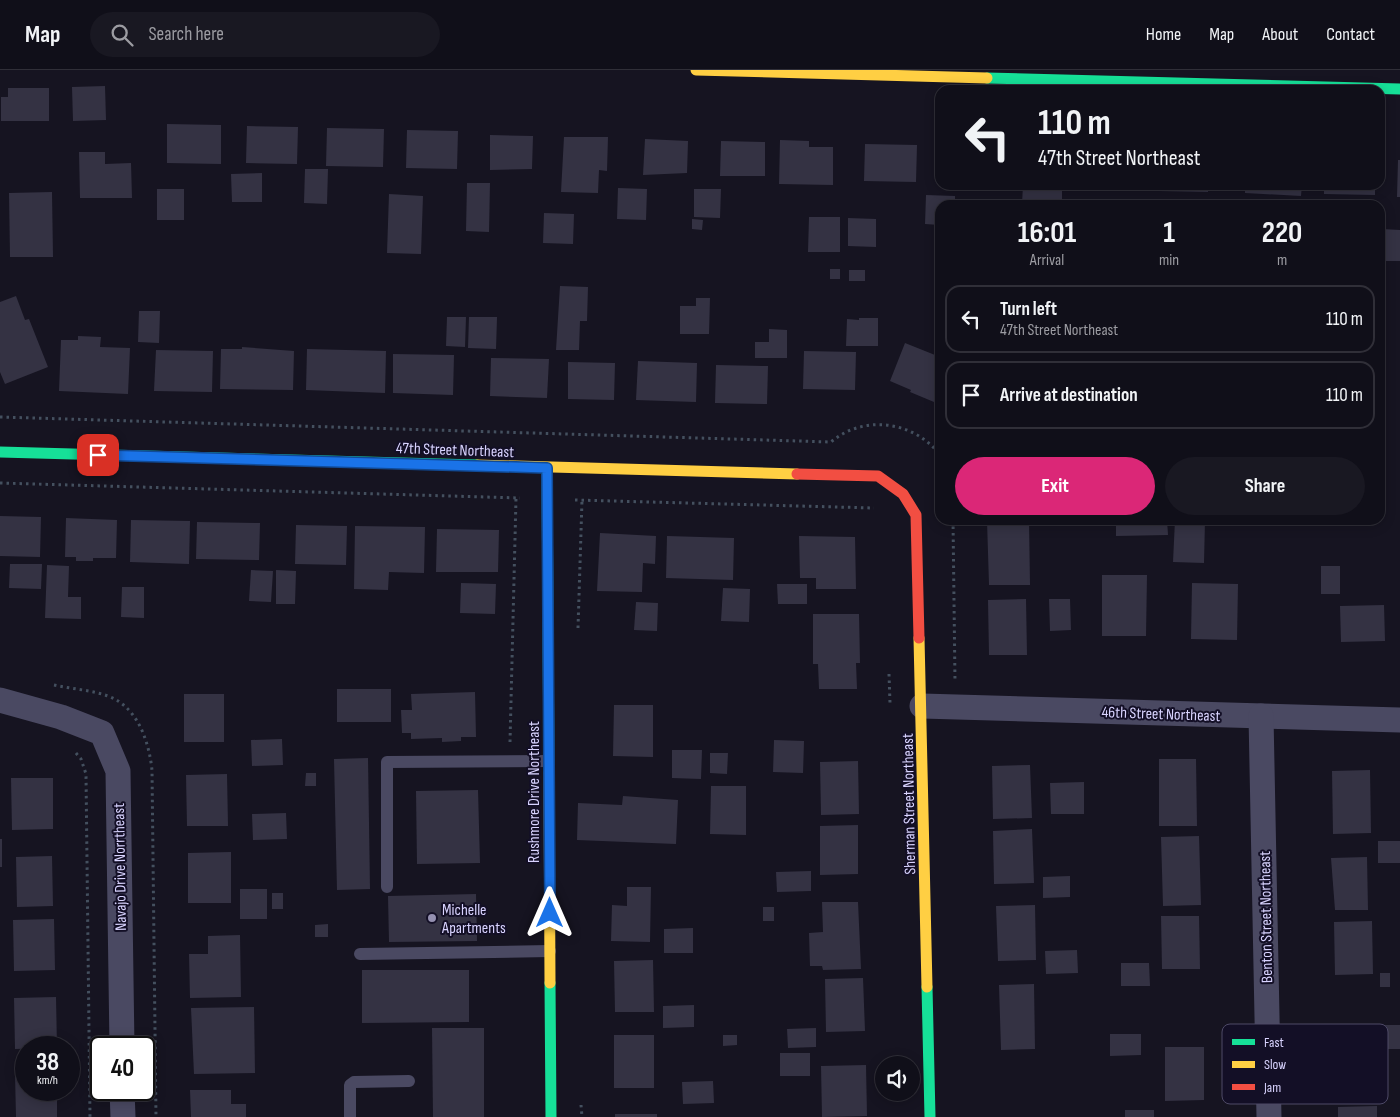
<!DOCTYPE html>
<html lang="en">
<head>
<meta charset="utf-8">
<style>
	:root { --surface:#100f19; --page:#191822; --text:#f1f3f6; --muted:#9c9ca2; --line:#302f38; --accent:#db2777 }
	body { margin:0; font-family:"Sofia Sans Condensed",sans-serif; background:var(--page); color:var(--text); height:100vh; display:flex; flex-direction:column; font-size:19px; white-space:nowrap }
	* { box-sizing:border-box; margin:0 }
	p { font-size:16px; color:var(--muted) }
	.icon { flex:none; width:28px; height:28px; fill:none; stroke:currentColor; stroke-width:2; stroke-linecap:round; stroke-linejoin:round }
	.map { position:relative; flex:1; overflow:hidden }
	.sheet { position:absolute; left:935px; top:130px; width:450px; height:325px; display:flex; flex-direction:column; background:var(--surface); border-radius:15px; box-shadow:0 2px 12px #0003,0 0 0 1px var(--line) }
	.sheet>* { flex:none }
	.top-card { position:absolute; left:935px; top:15px; width:450px; height:105px; border-radius:15px; box-shadow:0 2px 12px #0003,0 0 0 1px var(--line); background:#100f19; color:var(--text); overflow:hidden }
	.buttons { position:absolute; left:875px; top:986px; display:grid; gap:10px }
	.buttons a { display:grid; place-items:center; width:45px; height:45px; border-radius:50%; background:var(--surface); box-shadow:0 2px 12px #0003,0 0 0 1px var(--line); font-size:25px }
	.speed { position:absolute; left:15px; top:966px; display:flex; gap:10px; font-size:25px; font-weight:700; text-align:center }
	.speed>* { display:grid; place-content:center; width:65px; height:65px; border-radius:50%; background:var(--surface); box-shadow:0 2px 12px #0003,0 0 0 1px var(--line); line-height:1 }
	.speed small { font-size:12px; font-weight:400 }
	.speed .limit { border:2px solid #111; border-radius:8px; background:#fff; color:#111 }
	.pin { position:absolute; display:grid; place-items:center; width:42px; height:42px; color:#fff; margin:-21px; border-radius:10px; box-shadow:0 2px 8px #0006 }
	.me { position:absolute; width:55px; margin:-28px; rotate:0deg; stroke-linejoin:round; filter:drop-shadow(0 0 4px #0008) }
	.turn { display:flex; align-items:center; gap:18px; height:105px; padding:0 20px; font-size:22px }
	.turn .icon { width:65px; height:65px; stroke-width:2.5 }
	.turn b { display:block; font-size:35px; line-height:42px }
	.eta { display:flex; justify-content:space-evenly; align-items:center; height:85px; text-align:center }
	.eta b { font-size:30px; font-weight:700; line-height:35px }
	.action { display:flex; gap:10px; margin-top:auto; padding:10px 20px }
	.action a { flex:1; height:58px; border-radius:30px; background:var(--accent); color:#fff; font-size:20px; font-weight:700; line-height:58px; text-align:center }
	.action a+a { background:var(--page); color:var(--text) }
	ul { padding:0; list-style:none }
	li { display:flex; align-items:center; gap:15px; height:68px; margin:0 10px 8px; padding:0 10px; border:2px solid var(--line); border-radius:15px }
	li div { flex:1 }
	li b { display:block; font-size:19px }
	li em { font-style:normal }
	header { display:flex; align-items:center; gap:30px; box-sizing:border-box; height:70px; padding:0 25px; background:var(--surface); border-bottom:1px solid var(--line) }
	header strong { font-size:24px }
	nav { display:flex; gap:28px; margin-inline-start:auto; font-size:18px }
	.search { width:350px; height:45px; background:var(--page); display:flex; align-items:center; gap:12px; box-sizing:border-box; padding:0 18px; border-radius:28px; color:var(--muted); font-size:19px }
	.map>svg:first-child { display:block }
</style>
</head>
<body>
<header>
<strong>Map</strong>
<div class="search"><svg class="icon" aria-label="search" viewBox="0 0 24 24"><circle cx="10" cy="10" r="6"/><path d="M15 15l6 6"/></svg>Search here</div>
<nav><a>Home</a><a>Map</a><a>About</a><a>Contact</a></nav>
</header>
<div class="map">
<svg width="1400" height="1047" viewBox="0 0 1400 1047">
	<rect width="100%" height="100%" fill="#161421"/>
	<g fill="#343243">
		<polygon points="105,16 106,50 73,51 72,17"/>
		<polygon points="8,18 49,18 49,51 1,51 1,27 8,27"/>
		<polygon points="167,54 221,55 221,94 167,93"/>
		<polygon points="247,56 298,57 297,94 246,93"/>
		<polygon points="327,58 384,59 383,97 326,96"/>
		<polygon points="407,60 458,61 457,99 406,98"/>
		<polygon points="490,65 533,66 532,99 490,100"/>
		<polygon points="564,67 608,67 607,101 599,100 598,123 561,122"/>
		<polygon points="645,69 688,71 687,103 643,105"/>
		<polygon points="780,70 809,71 809,77 833,77 833,115 779,114"/>
		<polygon points="721,71 765,72 765,106 720,106"/>
		<polygon points="865,74 917,75 916,112 864,111"/>
		<polygon points="79,82 105,82 105,94 131,93 132,128 80,128"/>
		<polygon points="1398,90 1400,90 1400,127 1397,127"/>
		<polygon points="305,99 328,99 327,134 304,133"/>
		<polygon points="262,103 262,132 232,132 231,104"/>
		<polygon points="467,113 490,113 489,162 466,161"/>
		<polygon points="1023,115 1062,115 1062,135 1022,134"/>
		<polygon points="1076,115 1135,115 1135,119"/>
		<polygon points="1158,115 1208,115 1208,122 1158,121"/>
		<polygon points="1245,115 1302,115 1301,126 1245,123"/>
		<polygon points="1324,115 1375,115 1375,125 1324,124"/>
		<polygon points="618,118 647,119 646,150 617,149"/>
		<rect x="157" y="119" width="27" height="31"/>
		<polygon points="694,119 721,119 720,148 694,147"/>
		<polygon points="52,122 53,187 10,187 9,123"/>
		<polygon points="389,124 423,126 421,184 387,183"/>
		<polygon points="926,125 955,126 955,135 940,135 940,155 925,154"/>
		<polygon points="1127,131 1151,132 1151,135 1113,135 1114,132 1127,133"/>
		<rect x="1230" y="133" width="19" height="2"/>
		<polygon points="544,143 574,144 573,174 543,173"/>
		<polygon points="809,147 840,147 840,182 808,182"/>
		<polygon points="848,148 876,149 876,177 848,176"/>
		<polygon points="692,149 703,150 702,160 692,159"/>
		<polygon points="1382,159 1400,160 1400,191 1381,191"/>
		<rect x="830" y="199" width="10" height="10"/>
		<rect x="849" y="200" width="16" height="11"/>
		<polygon points="560,216 588,217 587,251 580,251 579,280 556,280"/>
		<polygon points="16,226 25,250 29,249 48,297 5,314 0,302 0,232"/>
		<polygon points="696,228 710,228 709,264 680,264 680,236 696,236"/>
		<polygon points="139,241 160,241 159,273 138,272"/>
		<polygon points="447,247 466,247 465,277 446,276"/>
		<polygon points="469,247 497,247 496,279 468,278"/>
		<polygon points="859,248 878,248 878,276 846,276 847,249 859,250"/>
		<polygon points="769,259 787,260 787,288 755,288 755,272 769,272"/>
		<polygon points="78,266 101,267 100,277 130,278 128,324 59,321 61,270 78,270"/>
		<polygon points="905,273 940,287 940,331 935,329 934,332 910,322 911,320 890,311"/>
		<polygon points="242,277 294,281 293,320 220,319 221,279 242,279"/>
		<polygon points="307,279 386,281 385,323 306,320"/>
		<polygon points="156,280 213,281 212,322 154,321"/>
		<polygon points="804,281 856,282 855,320 803,319"/>
		<polygon points="393,284 454,285 453,325 393,323"/>
		<polygon points="491,288 549,289 547,328 490,326"/>
		<polygon points="638,291 697,293 696,332 636,330"/>
		<polygon points="568,292 615,293 614,330 568,329"/>
		<polygon points="716,295 768,296 767,334 715,333"/>
		<polygon points="0,446 41,447 40,487 0,486"/>
		<polygon points="66,448 117,450 116,488 93,488 93,491 76,491 76,487 65,487"/>
		<polygon points="131,450 190,451 189,494 130,492"/>
		<polygon points="987,450 1029,450 1030,515 989,515"/>
		<polygon points="1116,450 1167,450 1168,465 1116,466"/>
		<polygon points="1175,450 1205,450 1204,493 1173,492"/>
		<polygon points="197,452 260,453 259,490 196,489"/>
		<polygon points="296,455 347,456 346,495 295,494"/>
		<polygon points="355,456 425,457 424,503 389,502 388,520 354,519"/>
		<polygon points="437,459 499,460 498,502 436,502"/>
		<polygon points="600,463 656,466 655,494 643,493 642,522 597,521"/>
		<polygon points="667,466 734,468 733,510 666,508"/>
		<polygon points="799,466 855,467 856,519 816,519 816,508 800,508"/>
		<polygon points="10,494 42,494 41,519 9,518"/>
		<polygon points="47,495 69,496 68,527 81,527 81,549 45,548"/>
		<rect x="1321" y="496" width="19" height="28"/>
		<polygon points="251,500 273,501 271,532 249,531"/>
		<polygon points="276,500 296,501 295,534 276,534"/>
		<polygon points="1102,505 1147,505 1146,566 1102,566"/>
		<polygon points="461,513 496,514 495,544 460,543"/>
		<polygon points="1192,513 1238,514 1237,570 1191,569"/>
		<polygon points="777,514 807,514 807,534 778,534"/>
		<polygon points="122,517 144,517 144,548 121,547"/>
		<polygon points="723,518 750,519 749,552 721,551"/>
		<polygon points="1026,529 1027,585 989,585 988,530"/>
		<polygon points="1049,529 1070,529 1071,560 1050,561"/>
		<polygon points="636,532 658,533 657,561 634,560"/>
		<polygon points="1384,535 1385,571 1341,572 1340,536"/>
		<polygon points="813,544 859,544 860,593 856,593 857,619 819,619 818,594 813,594"/>
		<rect x="337" y="619" width="54" height="33"/>
		<polygon points="475,622 476,667 461,667 461,671 442,672 442,668 411,669 411,663 402,663 401,640 412,640 411,624"/>
		<rect x="184" y="624" width="40" height="48"/>
		<polygon points="614,635 653,635 653,687 613,686"/>
		<polygon points="282,669 283,695 252,696 251,670"/>
		<polygon points="774,670 804,671 803,703 773,702"/>
		<polygon points="672,680 702,680 701,709 672,708"/>
		<polygon points="710,683 728,683 727,704 710,703"/>
		<polygon points="368,688 370,819 337,820 334,689"/>
		<polygon points="1159,689 1196,689 1197,756 1159,756"/>
		<polygon points="858,691 859,744 821,745 820,692"/>
		<polygon points="1030,695 1032,748 993,749 992,696"/>
		<polygon points="1370,700 1371,763 1333,764 1332,701"/>
		<polygon points="306,703 316,703 316,716 305,716"/>
		<polygon points="227,704 228,756 187,756 186,705"/>
		<polygon points="11,708 53,708 53,759 12,760"/>
		<polygon points="1084,712 1084,744 1051,744 1050,713"/>
		<polygon points="711,716 746,716 746,765 710,764"/>
		<polygon points="478,720 480,793 417,794 416,721"/>
		<polygon points="623,726 678,730 676,774 577,770 578,733 622,735"/>
		<polygon points="286,743 287,769 253,770 252,744"/>
		<polygon points="858,755 858,804 820,805 820,756"/>
		<polygon points="1032,759 1034,813 994,814 993,761"/>
		<polygon points="1199,766 1201,835 1163,836 1161,767"/>
		<rect x="0" y="769" width="2" height="28"/>
		<rect x="1378" y="771" width="22" height="22"/>
		<polygon points="231,782 231,833 188,833 188,783"/>
		<polygon points="52,786 53,836 17,837 16,787"/>
		<polygon points="1367,787 1368,840 1335,840 1331,788"/>
		<polygon points="811,801 811,821 777,822 776,802"/>
		<polygon points="1070,806 1070,827 1043,828 1043,807"/>
		<polygon points="627,817 651,817 650,872 611,871 612,835 627,836"/>
		<rect x="240" y="819" width="27" height="30"/>
		<rect x="272" y="823" width="11" height="16"/>
		<polygon points="476,824 477,871 389,872 388,826"/>
		<polygon points="822,832 858,832 861,899 823,900 822,896 810,896 809,863 823,862"/>
		<polygon points="1035,835 1036,890 998,891 996,836"/>
		<rect x="763" y="837" width="11" height="14"/>
		<polygon points="1161,846 1199,846 1200,899 1162,899"/>
		<polygon points="54,849 55,900 14,901 13,850"/>
		<polygon points="1372,851 1373,904 1335,905 1334,852"/>
		<polygon points="328,854 328,867 315,867 315,855"/>
		<polygon points="693,858 693,883 664,883 664,859"/>
		<polygon points="240,865 241,927 190,928 189,884 208,884 208,866"/>
		<polygon points="1077,880 1078,903 1046,904 1045,881"/>
		<polygon points="653,890 654,942 615,942 614,891"/>
		<polygon points="1121,893 1149,893 1150,916 1121,916"/>
		<polygon points="362,900 469,900 469,952 362,953"/>
		<rect x="1380" y="903" width="10" height="14"/>
		<polygon points="863,908 865,961 826,962 825,909"/>
		<polygon points="1034,914 1035,979 1001,980 999,915"/>
		<polygon points="56,927 57,978 15,979 14,928"/>
		<polygon points="694,935 694,957 663,958 663,936"/>
		<polygon points="254,937 255,1003 194,1004 191,938"/>
		<polygon points="1381,955 1400,955 1400,979 1382,979"/>
		<polygon points="432,958 484,958 484,1047 433,1047"/>
		<polygon points="816,958 816,977 788,978 787,959"/>
		<polygon points="1110,964 1141,964 1141,985 1110,986"/>
		<rect x="614" y="965" width="40" height="53"/>
		<polygon points="723,965 737,965 737,975 723,976"/>
		<polygon points="1165,977 1204,977 1204,1030 1165,1031"/>
		<rect x="780" y="983" width="30" height="23"/>
		<polygon points="866,995 867,1046 822,1047 821,996"/>
		<polygon points="15,1004 26,1004 26,1020 57,1020 57,1047 16,1047"/>
		<polygon points="713,1011 714,1033 683,1034 682,1012"/>
		<polygon points="190,1020 231,1020 231,1034 246,1034 246,1047 191,1047"/>
		<polygon points="1377,1036 1377,1047 1338,1047 1338,1037"/>
		<rect x="1125" y="1040" width="29" height="7"/>
		<rect x="615" y="1044" width="42" height="3"/>
	</g>
	<g fill="none" stroke-linecap="round" stroke-linejoin="round">
		<g stroke="#44505f" stroke-width="3" stroke-dasharray="2.5 4" stroke-linecap="butt">
			<path d="M0 347 831 372C864 344 914 351 940 385"/>
			<polyline points="0,413 520,428"/>
			<polyline points="575,430 874,438"/>
			<polyline points="953,450 955,612"/>
			<polyline points="578,558 582,430"/>
			<polyline points="889,604 890,633"/>
			<path d="M54 615C72 619 91 620 108 626 138 637 149 672 152 700L156 1047"/>
			<polyline points="510,672 516,428"/>
			<polyline points="76,683 81,689 86,704 90,1047"/>
			<polyline points="581,1035 582,1047"/>
		</g>
		<g stroke="#4a4962" stroke-width="12">
			<polyline points="387,817 387,692 549,691"/>
			<polyline points="360,884 550,881"/>
			<polyline points="350,1047 350,1015 354,1012 409,1011"/>
		</g>
		<g stroke="#4a4962" stroke-width="25">
			<polyline points="0,630 61,647 102,663 118,701 122,978"/>
			<polyline points="922,636 1400,650"/>
			<polyline points="1261,646 1269,1047"/>
			<polyline points="122,1020 123,1047"/>
		</g>
		<g stroke="#16e098" stroke-width="11">
			<polyline points="987,8 1400,19"/>
			<polyline points="0,382 477,395"/>
			<polyline points="547,398 549,703"/>
			<polyline points="550,913 551,1047"/>
			<polyline points="927,917 930,1047"/>
		</g>
		<g stroke="#ffcf43" stroke-width="11">
			<polyline points="696,0 987,8"/>
			<polyline points="477,395 797,404"/>
			<polyline points="919,568 927,917"/>
			<polyline points="549,703 550,913"/>
		</g>
		<polyline stroke="#f24e42" stroke-width="11" points="797,404 878,406 903,424 916,445 919,568"/>
	</g>
	<g fill="none" stroke-linecap="round" stroke-linejoin="round">
		<g stroke="#114b97" stroke-width="12">
			<polyline id="route" points="98,385 547,398 550,843"/>
		</g>
		<use href="#route" stroke="#1a73e8" stroke-width="9"/>
	</g>
	<circle fill="#9591b1" stroke="#130f26" stroke-width="2" cx="432" cy="848" r="5"/>
	<g text-anchor="middle" stroke-width="4" stroke-linejoin="round" paint-order="stroke">
		<g font-size="16" fill="#d9d4ff" stroke="#130f26">
			<text transform="translate(455 379) rotate(2)" y="6">47th Street Northeast</text>
			<text transform="translate(1161 643) rotate(2)" y="6">46th Street Northeast</text>
			<text transform="translate(533 722) rotate(-90)" y="6">Rushmore Drive Northeast</text>
			<text transform="translate(908 734) rotate(-91)" y="6">Sherman Street Northeast</text>
			<text transform="translate(119 797) rotate(-91)" y="6">Navajo Drive Norrtheast</text>
			<text transform="translate(1265 847) rotate(-91)" y="6">Benton Street Northeast</text>
		</g>
		<g font-size="16" fill="#d9d4ff" stroke="#130f26" text-anchor="start">
			<text x="442" y="845">Michelle<tspan x="442" dy="18">Apartments</tspan></text>
		</g>
	</g>
	<rect x="1222" y="954" width="166" height="80" rx="8" fill="#130f26" stroke="#4e4a67" stroke-width="1"/>
	<rect x="1232" y="969" width="23" height="6" fill="#16e098"/>
	<rect x="1232" y="991" width="23" height="7" fill="#ffcf43"/>
	<rect x="1232" y="1014" width="23" height="6" fill="#f24e42"/>
	<g font-size="14" fill="#d9d4ff">
		<text x="1264" y="977">Fast</text>
		<text x="1264" y="999">Slow</text>
		<text x="1264" y="1022">Jam</text>
	</g>
</svg>
<div class="buttons">
<a><svg class="icon" aria-label="sound" viewBox="0 0 24 24"><path d="M4 9h4l5-4v14l-5-4H4zM17 9q2 3 0 6"/></svg></a>
</div>
<div class="speed"><div>38<small>km/h</small></div><div class="limit">40</div></div>
<div class="pin" style="left:98px;top:385px;background:#d93025"><svg class="icon" aria-label="arrive" viewBox="0 0 24 24"><path d="M6 21V4h12l-3 4 3 4H6"/></svg></div>
<svg class="me" style="left:550px;top:843px" viewBox="-20 -20 40 40"><path d="M0-17L14 15 0 8-14 15z" fill="#1a73e8" stroke="#fff" stroke-width="4"/></svg>
<div class="top-card">
<div class="turn"><svg class="icon" aria-label="left" viewBox="0 0 24 24"><path d="M17 20v-9H6M10 6l-5 5 5 5"/></svg><div><b>110 m</b>47th Street Northeast</div></div>
</div>
<section class="sheet">
<div class="eta">
<div><b>16:01</b><p>Arrival</p></div>
<div><b>1</b><p>min</p></div>
<div><b>220</b><p>m</p></div>
</div>
<ul>
<li><svg class="icon" aria-label="left" viewBox="0 0 24 24"><path d="M17 20v-9H6M10 6l-5 5 5 5"/></svg><div><b>Turn left</b><p>47th Street Northeast</p></div><em>110 m</em></li>
<li><svg class="icon" aria-label="arrive" viewBox="0 0 24 24"><path d="M6 21V4h12l-3 4 3 4H6"/></svg><div><b>Arrive at destination</b></div><em>110 m</em></li>
</ul>
<div class="action"><a>Exit</a><a>Share</a></div>
</section>
</div>
</body>
</html>
